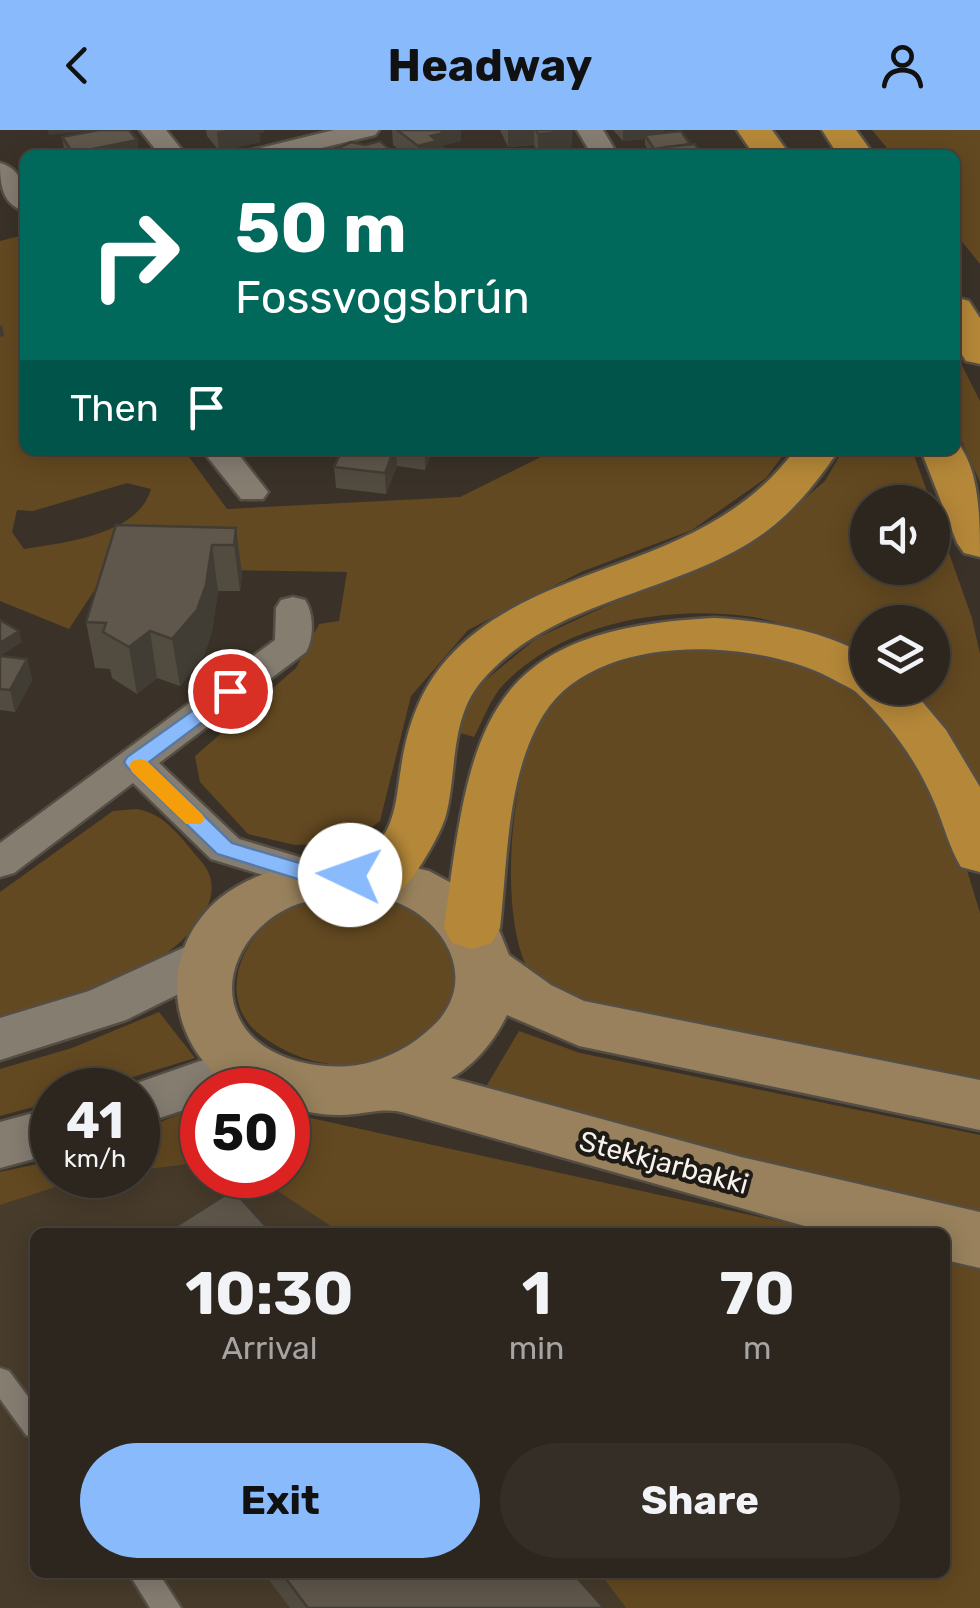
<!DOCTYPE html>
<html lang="en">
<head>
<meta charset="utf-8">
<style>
	:root { --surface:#2c261e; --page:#342e27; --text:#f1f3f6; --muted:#a6a5a4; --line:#48433c; --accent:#89bafc }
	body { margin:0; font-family:Rubik,sans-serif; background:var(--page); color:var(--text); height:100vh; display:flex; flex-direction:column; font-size:38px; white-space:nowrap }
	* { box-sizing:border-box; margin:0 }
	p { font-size:32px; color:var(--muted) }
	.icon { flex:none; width:55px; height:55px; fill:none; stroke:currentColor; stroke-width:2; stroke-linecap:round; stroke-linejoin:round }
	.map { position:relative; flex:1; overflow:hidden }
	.panel { position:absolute; left:30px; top:1098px; width:920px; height:350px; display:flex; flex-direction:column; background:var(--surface); border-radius:15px; box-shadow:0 5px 25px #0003,0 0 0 2px var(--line) }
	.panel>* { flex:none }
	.hud { position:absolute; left:20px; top:20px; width:940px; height:305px; border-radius:15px; box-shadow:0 5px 25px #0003,0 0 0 2px var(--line); background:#00695c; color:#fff; overflow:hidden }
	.fabs { position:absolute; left:850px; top:355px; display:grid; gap:20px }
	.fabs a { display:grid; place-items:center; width:100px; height:100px; border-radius:50%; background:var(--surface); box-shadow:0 5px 25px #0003,0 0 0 2px var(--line); font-size:50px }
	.speed { position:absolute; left:30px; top:938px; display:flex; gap:20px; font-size:50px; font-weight:700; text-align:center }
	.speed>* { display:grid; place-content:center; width:130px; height:130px; border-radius:50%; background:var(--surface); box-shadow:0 5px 25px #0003,0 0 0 2px var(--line); line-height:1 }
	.speed small { font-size:25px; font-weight:400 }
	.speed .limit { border:15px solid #d22; background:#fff; color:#111 }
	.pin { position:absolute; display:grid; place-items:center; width:85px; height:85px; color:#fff; margin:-42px; border:5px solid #fff; border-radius:50%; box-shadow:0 2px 10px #0007 }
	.me { position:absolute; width:110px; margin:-55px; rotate:273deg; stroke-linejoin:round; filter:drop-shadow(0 0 8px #0008) }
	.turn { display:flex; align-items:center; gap:35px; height:210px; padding:0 50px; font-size:45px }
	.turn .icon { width:130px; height:130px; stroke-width:2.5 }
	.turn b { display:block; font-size:70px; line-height:85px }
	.then { display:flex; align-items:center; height:95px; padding:0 50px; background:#0003; gap:20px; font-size:38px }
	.eta { display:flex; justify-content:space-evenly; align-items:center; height:170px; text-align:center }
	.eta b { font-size:60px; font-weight:700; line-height:70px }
	.button { display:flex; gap:20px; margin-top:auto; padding:20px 50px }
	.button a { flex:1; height:115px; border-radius:60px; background:var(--accent); color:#111; font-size:40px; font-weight:700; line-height:115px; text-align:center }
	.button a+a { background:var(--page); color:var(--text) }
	header { display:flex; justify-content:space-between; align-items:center; height:130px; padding:0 50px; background:var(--accent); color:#111; font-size:45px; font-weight:700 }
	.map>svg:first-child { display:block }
</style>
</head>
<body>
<header><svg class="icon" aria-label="back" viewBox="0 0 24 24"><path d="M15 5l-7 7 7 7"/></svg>Headway<svg class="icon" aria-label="person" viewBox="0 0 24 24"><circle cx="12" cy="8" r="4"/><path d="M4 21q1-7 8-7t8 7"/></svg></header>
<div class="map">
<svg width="980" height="1478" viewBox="0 0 980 1478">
	<rect width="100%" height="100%" fill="#3a3228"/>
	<polygon fill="#473b2b" points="202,997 202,1045 288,1045 643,1102 35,1102 35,1442 814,1443 811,1478 0,1478 0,1042 52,1031 52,1045 138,1045 138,1011"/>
	<g fill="#634921" fill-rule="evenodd">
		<polygon points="872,0 980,0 980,134 955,103 955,25 893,25"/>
		<path d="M20 106 25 113V320H184L227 379 460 367 555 320H787L766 348 692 400 581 442 468 500 411 566 380 691 351 713 295 715 248 704 200 652 195 626 296 538 319 494 339 491 347 442 109 438 69 499 0 471V111ZM127 353 151 359C139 405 62 413 24 419L12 402 17 380 33 381Z"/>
		<polygon points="955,222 980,271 980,352 955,296"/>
		<path d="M843 320H912L931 372H868V438H932L933 378 972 488 980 524V667L922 582 899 558H932V492H868L867 530C830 512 788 491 746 486 665 476 564 492 504 554 491 567 483 590 474 607L457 602 477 557 537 508 766 402 825 351Z"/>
		<path d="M718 511 801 527 857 555 900 597 953 694 980 783V948L606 880C583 872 546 865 531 844 495 790 510 611 556 566 599 522 661 515 718 511Z"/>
		<path d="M137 679C166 684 181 708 200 730 242 776 160 833 122 852 84 871 40 882 0 897V762L113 681Z"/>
		<path d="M351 765C572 792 405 1012 262 906 217 874 237 811 279 785 301 772 326 768 351 765Z"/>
		<polygon points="159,882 195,928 90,960 52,960 52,972 0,986 0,939 72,918"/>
		<polygon points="519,901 580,923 980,1005 980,1086 620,998 484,960"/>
		<polygon points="202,975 202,1038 189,1034 138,1040 138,1001"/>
		<polygon points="288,983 828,1102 340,1102 273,1058 228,1045 288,1045"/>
		<polygon points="52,1031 52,1045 92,1045 0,1075 0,1042"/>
		<polygon points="945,1128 980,1136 980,1478 626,1478 600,1443 945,1442"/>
	</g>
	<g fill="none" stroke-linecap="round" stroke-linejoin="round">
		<g stroke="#544e45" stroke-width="5">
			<g id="service">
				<polygon points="0,1238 9,1241 35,1276 35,1309 26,1305 0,1269"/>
				<polygon points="128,1442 158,1442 181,1478 150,1478"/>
			</g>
		</g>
		<g stroke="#544e45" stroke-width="5">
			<g id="minor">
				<polygon points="140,0 166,0 186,25 160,25"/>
				<polygon points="334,0 379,0 375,5 293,25 248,25 252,20"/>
				<polygon points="577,0 603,0 618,25 592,25"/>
				<path d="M0 33C23 39 25 61 25 81 2 75 0 54 0 33Z"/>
				<polygon points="202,320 235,320 268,362 263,369 241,369"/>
				<path d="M293 467 305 470C314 483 314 509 306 522L159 633 239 709 333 737 339 747 333 757 319 762 211 729 133 653 14 743 0 747V713L275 510 276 478 281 470Z"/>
			</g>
		</g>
		<g stroke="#544e45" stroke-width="5">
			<g id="tertiary">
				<polygon points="209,806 227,812 235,826 227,840 126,890 0,930 0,888 89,861"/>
				<polygon points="264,922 284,929 292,944 284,959 202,960 202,974 138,995 138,960 117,960 200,931"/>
				<polygon points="52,978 52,1024 0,1038 0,992"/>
			</g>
		</g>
		<g stroke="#544e45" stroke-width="5">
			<path id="secondary" d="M358 725 429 741 470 763 497 795 509 825 551 855 584 871 980 950V1000L579 916 507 885C495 910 475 935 451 948L741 1027 980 1082V1138L945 1130V1102H826L405 983C387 978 374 982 355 984 333 987 309 983 288 977V960C273 960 255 963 241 960 225 957 209 939 200 927 163 876 171 809 220 768 260 736 310 732 358 725ZM358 765C370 767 384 768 396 772 445 791 477 847 438 891 421 909 398 924 374 931 332 945 260 933 239 888 215 839 257 784 305 772 322 768 341 768 358 765Z"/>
		</g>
		<g stroke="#544e45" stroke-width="5">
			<g id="trunk">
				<polygon points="737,0 772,0 790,25 754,25"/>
				<polygon points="822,0 856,0 874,25 838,25"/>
				<polygon points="955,167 969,171 980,188 980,234 966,231 955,214"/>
				<path d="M955 310C980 336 980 390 980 427L964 423 957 413 921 320H955Z"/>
				<path d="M795 320H839C818 350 798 377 768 400 682 465 552 466 480 553 450 590 457 642 446 685 442 702 413 753 398 762 386 769 374 765 361 761L353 747C364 728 384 711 391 690 397 674 398 655 401 638 407 597 420 559 448 528 541 426 702 445 795 320Z"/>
				<path d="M715 488C767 491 821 500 868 526V558H909L915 563 946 600 980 657V742L961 737C949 717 944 695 935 674 917 631 891 595 857 563 853 559 844 555 838 552 763 508 597 499 544 584 506 645 508 729 500 798L492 813 472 819 452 813 444 798C471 597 480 499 715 488Z"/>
			</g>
		</g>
		<use href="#service" fill="#867d71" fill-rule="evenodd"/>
		<use href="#minor" fill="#867d71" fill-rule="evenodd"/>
		<use href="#tertiary" fill="#867d71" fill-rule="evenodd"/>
		<use href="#secondary" fill="#98815c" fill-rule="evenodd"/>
		<use href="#trunk" fill="#b58839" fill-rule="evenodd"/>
	</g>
	<g fill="#524b40">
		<polygon points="206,0 264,0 264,2 259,3 260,12 219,21 207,6"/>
		<polygon points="392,0 461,0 461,11 444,15 444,22 438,25 398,25 403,23 393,15"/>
		<polygon points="500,0 572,0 571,20 538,23 534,15 508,17"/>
		<polygon points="613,0 664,0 664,3 690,14 700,22 651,25 645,15 645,9 623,11"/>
		<polygon points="62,7 137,10 139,25 65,25"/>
		<polygon points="342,320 432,320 432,322 425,340 397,336 386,364 336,358 334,337"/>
		<polygon points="236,398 242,444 240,461 218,461 212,501 204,526 180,556 157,548 137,564 112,548 110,539 95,538 86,492"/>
		<polygon points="0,526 27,529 32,550 15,582 0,580"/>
		<polygon points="263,1442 572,1442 604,1478 290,1478"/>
	</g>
	<g fill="#423d34">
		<polygon points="48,0 97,0 49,5"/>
		<polygon points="227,0 264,0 264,2 259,3 260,12 219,21 217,2"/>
		<polygon points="438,0 461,0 461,11 444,15 444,22 438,25 418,25 418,16"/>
		<polygon points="508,0 534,0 534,15 508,17"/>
		<polygon points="623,0 664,0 664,7 645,5 645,9 623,11"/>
		<polygon points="572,1 571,20 538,23 538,4"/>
		<polygon points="137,10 139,25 73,25 73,23"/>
		<polygon points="666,18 665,25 654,25 654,19"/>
		<polygon points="2,195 4,206 0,207 0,196"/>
		<polygon points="394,320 396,320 397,336 386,364 385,343"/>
		<polygon points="425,320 432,320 425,340"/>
		<polygon points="236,398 242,444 240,461 234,415"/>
		<polygon points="212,415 218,461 212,501 204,526 180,556 172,509"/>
		<polygon points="19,501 22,512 0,526 0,513"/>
		<polygon points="150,501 157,548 137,564 129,517"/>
		<polygon points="27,529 32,550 15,582 10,560"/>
	</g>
	<g fill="#5f574b" stroke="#423d34" stroke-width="2.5">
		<polygon points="99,0 129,0 137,10 73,23 62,7"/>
		<polygon points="397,0 440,0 444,3 431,6 437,11 418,16"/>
		<polygon points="536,0 572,0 572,1 538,4"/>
		<polygon points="681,1 690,14 654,19 645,5"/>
		<polygon points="380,11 397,25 378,25 374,22 364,25 331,25 328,23 351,12 365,15"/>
		<polygon points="695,14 700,22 658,25 670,24 666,17"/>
		<polygon points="412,21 417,25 398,25"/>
		<polygon points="342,320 394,320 385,343 334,337"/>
		<polygon points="116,395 236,398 234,415 212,415 206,455 197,480 172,509 150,501 129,517 103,502 106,493 86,492"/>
		<polygon points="0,490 19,501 0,513"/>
		<polygon points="0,526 27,529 10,560 0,559"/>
		<polygon points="233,1060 271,1102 167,1102"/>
		<polygon points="281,1442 572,1442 604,1478 308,1478"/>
	</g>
	<polygon fill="#89bafc" stroke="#5979a4" stroke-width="2.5" points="230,554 240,561 237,566 149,632 232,713 320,739 359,739 362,745 359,751 320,756 217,724 127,637 124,632 127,627"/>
	<polygon fill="#f59e0b" points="140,629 147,631 201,683 205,688 201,694 186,694 132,642 129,636 132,631"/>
	<g text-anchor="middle" stroke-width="9" stroke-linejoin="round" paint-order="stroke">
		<g font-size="28" fill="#f7f2eb" stroke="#1e1b16">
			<text transform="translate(664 1032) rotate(15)" y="10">Stekkjarbakki</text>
		</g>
	</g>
</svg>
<div class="fabs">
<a><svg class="icon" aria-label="sound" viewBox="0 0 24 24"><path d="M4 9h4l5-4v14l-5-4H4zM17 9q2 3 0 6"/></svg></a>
<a><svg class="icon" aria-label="layers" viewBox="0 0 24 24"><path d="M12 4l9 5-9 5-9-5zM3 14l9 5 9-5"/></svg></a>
</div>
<div class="speed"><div>41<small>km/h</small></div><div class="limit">50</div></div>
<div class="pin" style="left:230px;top:561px;background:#d93025"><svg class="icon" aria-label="arrive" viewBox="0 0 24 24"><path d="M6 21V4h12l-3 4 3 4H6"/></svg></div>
<svg class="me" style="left:350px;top:745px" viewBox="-20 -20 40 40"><circle r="19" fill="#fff"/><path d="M0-13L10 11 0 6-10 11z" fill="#89bafc"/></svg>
<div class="hud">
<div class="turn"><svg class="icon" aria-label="right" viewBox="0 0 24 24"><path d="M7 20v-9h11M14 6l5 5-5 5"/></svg><div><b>50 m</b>Fossvogsbrún</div></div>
<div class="then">Then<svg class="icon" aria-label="arrive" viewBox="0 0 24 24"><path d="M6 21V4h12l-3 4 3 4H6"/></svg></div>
</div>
<section class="panel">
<div class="eta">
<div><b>10:30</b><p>Arrival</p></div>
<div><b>1</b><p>min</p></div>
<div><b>70</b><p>m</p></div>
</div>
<div class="button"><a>Exit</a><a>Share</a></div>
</section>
</div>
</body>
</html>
